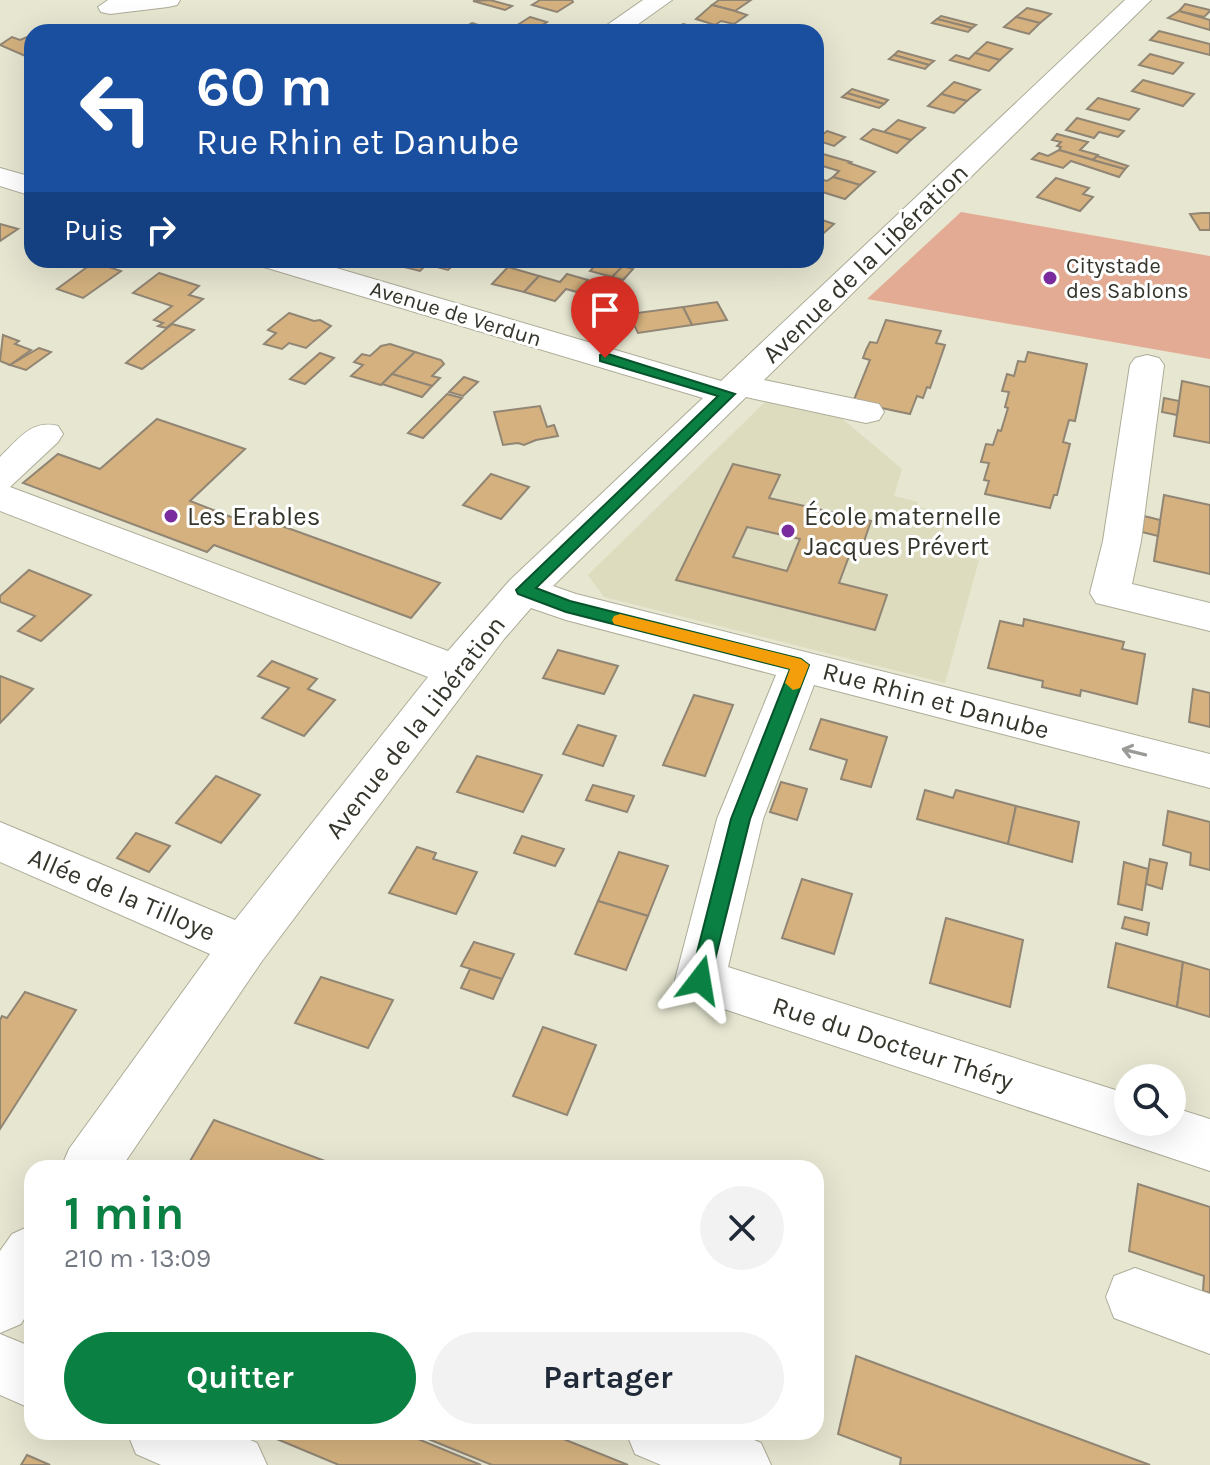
<!DOCTYPE html>
<html lang="fr">
<head>
<meta charset="utf-8">
<style>
	:root { --surface:#fff; --page:#f2f2f3; --text:#1f2937; --muted:#747a83; --accent:#0b8043 }
	body { margin:0; font-family:Karla,sans-serif; background:var(--page); color:var(--text); height:100vh; display:flex; flex-direction:column; font-size:30px; white-space:nowrap }
	* { box-sizing:border-box; margin:0 }
	p { font-size:26px; color:var(--muted) }
	.icon { flex:none; width:44px; height:44px; fill:none; stroke:currentColor; stroke-width:2; stroke-linecap:round; stroke-linejoin:round }
	.map { position:relative; flex:1; overflow:hidden }
	.sheet { position:absolute; left:24px; top:1160px; width:800px; height:280px; display:flex; flex-direction:column; background:var(--surface); border-radius:24px; box-shadow:0 8px 32px #0002 }
	.sheet>* { flex:none }
	.banner { position:absolute; left:24px; top:24px; width:800px; height:244px; border-radius:24px; box-shadow:0 8px 32px #0002; background:#1a4fa0; color:#fff; overflow:hidden }
	.tools { position:absolute; left:1114px; top:1064px; display:grid; gap:16px }
	.tools a { display:grid; place-items:center; width:72px; height:72px; border-radius:50%; background:var(--surface); box-shadow:0 8px 32px #0002; font-size:40px }
	.pin { position:absolute; display:grid; place-items:center; width:68px; height:68px; color:#fff; margin:-82px -34px; border-radius:50% 50% 50% 0; rotate:-45deg; box-shadow:0 0 8px #0007 }
	.pin .icon { rotate:45deg }
	.me { position:absolute; width:88px; margin:-44px; rotate:14deg; stroke-linejoin:round; filter:drop-shadow(0 0 6px #0008) }
	.turn { display:flex; align-items:center; gap:28px; height:168px; padding:0 40px; font-size:36px }
	.turn .icon { width:104px; height:104px; stroke-width:2.5 }
	.turn b { display:block; font-size:56px; line-height:68px }
	.then { display:flex; align-items:center; height:76px; padding:0 40px; background:#0003; gap:16px; font-size:30px }
	.round { display:grid; place-items:center; flex:none; width:84px; height:84px; border-radius:42px; background:var(--page) }
	.overview { display:flex; align-items:center; justify-content:space-between; height:136px; padding:0 40px }
	h1 { font-size:48px; font-weight:700; line-height:60px; color:var(--accent) }
	.button { display:flex; gap:16px; margin-top:auto; padding:16px 40px }
	.button a { flex:1; height:92px; border-radius:48px; background:var(--accent); color:#fff; font-size:32px; font-weight:700; line-height:92px; text-align:center }
	.button a+a { background:var(--page); color:var(--text) }
	.map>svg:first-child { display:block }
</style>
</head>
<body>
<div class="map">
<svg width="1210" height="1465" viewBox="0 0 1210 1465">
	<rect width="100%" height="100%" fill="#e6e6d1"/>
	<polygon fill="#dddcbf" points="768,399 840,417 902,469 894,496 918,502 917,507 949,513 937,548 979,560 945,683 604,597 588,575"/>
	<polygon fill="#e3ab93" points="961,212 1210,256 1210,359 867,299"/>
	<g fill="#d4b17e" stroke="#918574" stroke-width="2" fill-rule="evenodd">
		<polygon points="490,0 512,6 505,10 473,1"/>
		<polygon points="540,0 572,0 573,2 557,12 532,5"/>
		<polygon points="719,0 751,0 735,11 712,5"/>
		<polygon points="1185,4 1210,10 1210,11 1204,17 1179,11"/>
		<polygon points="712,5 735,11 747,15 734,24 721,21 715,25 696,19"/>
		<polygon points="1027,8 1040,11 1051,14 1040,23 1016,17"/>
		<polygon points="1179,11 1210,20 1210,30 1168,18"/>
		<polygon points="941,16 976,25 972,28 937,19"/>
		<polygon points="530,17 547,22 541,26 547,28 536,32 516,26"/>
		<polygon points="1016,17 1040,23 1029,34 1004,27"/>
		<polygon points="937,19 972,28 968,32 932,23"/>
		<polygon points="472,23 493,30 456,32"/>
		<polygon points="683,24 700,29 704,27 721,32 671,32"/>
		<polygon points="1159,31 1210,44 1210,55 1150,40"/>
		<polygon points="32,35 30,58 0,45 12,37 20,40"/>
		<polygon points="987,42 1012,49 1000,60 975,53"/>
		<polygon points="898,51 934,61 929,65 894,55"/>
		<polygon points="975,53 1000,60 989,71 950,60 956,55 969,59"/>
		<polygon points="1150,54 1183,63 1173,74 1139,65"/>
		<polygon points="894,55 929,65 925,69 889,59"/>
		<polygon points="1143,80 1194,94 1183,106 1132,91"/>
		<polygon points="954,82 980,90 967,101 941,94"/>
		<polygon points="852,89 888,100 884,104 847,93"/>
		<polygon points="847,93 884,104 879,108 842,97"/>
		<polygon points="941,94 967,101 954,113 928,106"/>
		<polygon points="1098,98 1139,109 1129,120 1087,109"/>
		<polygon points="1077,118 1124,131 1118,137 1099,132 1094,138 1066,130"/>
		<polygon points="898,120 925,128 911,140 884,132"/>
		<polygon points="873,129 884,132 911,140 897,153 861,139"/>
		<polygon points="827,131 845,137 834,146 816,140"/>
		<polygon points="1057,134 1088,142 1080,150 1098,155 1093,160 1059,150 1061,147 1057,146 1061,142 1052,140"/>
		<polygon points="1059,150 1093,160 1125,169 1119,177 1071,161 1063,168 1032,159 1039,153 1048,156"/>
		<polygon points="816,152 851,162 849,163 875,172 860,185 833,177 839,171 816,164"/>
		<polygon points="1097,156 1128,166 1125,169 1093,160"/>
		<polygon points="833,177 860,185 845,199 816,190 816,178 827,181"/>
		<polygon points="1056,178 1089,188 1083,194 1093,197 1080,211 1037,197"/>
		<polygon points="1202,213 1210,213 1210,230 1200,230 1190,214"/>
		<polygon points="816,218 834,224 817,239 816,239"/>
		<polygon points="0,224 18,229 0,241"/>
		<polygon points="401,260 411,260 427,264 420,271 396,265"/>
		<polygon points="411,260 459,260 448,270"/>
		<polygon points="600,260 602,260 623,266 612,277 590,271"/>
		<polygon points="94,262 121,271 83,298 57,289"/>
		<polygon points="623,266 633,269 623,280 612,277"/>
		<polygon points="508,267 539,276 524,292 492,284"/>
		<polygon points="159,273 199,286 189,295 203,299 166,328 158,326 163,323 154,320 172,306 133,293"/>
		<polygon points="567,274 588,280 577,292 566,289 555,301 524,292 539,276 560,282"/>
		<polygon points="717,302 727,320 692,325 683,307"/>
		<polygon points="683,307 692,325 638,333 629,314"/>
		<polygon points="289,313 314,321 320,320 331,326 306,348 289,343 282,349 264,344 276,333 268,330"/>
		<polygon points="886,320 941,331 936,343 945,345 930,388 927,387 923,398 917,396 910,414 853,402 870,360 863,358 866,350 870,342 877,343"/>
		<polygon points="172,324 194,330 142,369 126,363"/>
		<polygon points="3,335 19,341 15,344 31,350 10,365 0,361"/>
		<polygon points="390,344 415,352 381,385 351,376 363,365 354,362 362,354 370,356 381,346"/>
		<polygon points="39,348 51,352 26,370 10,365"/>
		<polygon points="415,352 441,360 444,364 432,376 440,378 432,386 392,374"/>
		<polygon points="1028,352 1087,364 1075,421 1069,420 1063,442 1070,444 1057,495 1054,495 1050,508 985,494 989,481 984,480 989,463 981,462 986,444 993,445 998,430 1001,431 1008,408 1005,407 1009,392 1002,391 1007,374 1014,376 1018,361 1025,362"/>
		<polygon points="320,353 334,358 305,384 290,379"/>
		<polygon points="392,374 432,386 422,397 382,384"/>
		<polygon points="464,377 478,382 463,396 449,392"/>
		<polygon points="1182,381 1210,387 1210,443 1174,436"/>
		<polygon points="447,394 462,398 423,438 408,433"/>
		<polygon points="1164,398 1179,401 1177,415 1162,412"/>
		<polygon points="540,406 547,427 554,425 558,436 536,440 524,445 518,443 503,445 494,412"/>
		<polygon points="157,419 245,449 190,501 239,520 246,513 440,583 411,618 214,545 207,552 23,483 58,454 100,469"/>
		<path d="M733 464 780 475 769 498 871 521 860 553 851 551 839 583 887 595 875 630 676 580ZM747 527 800 539 787 571 733 557Z"/>
		<polygon points="491,474 529,487 501,519 463,505"/>
		<polygon points="1164,495 1210,505 1210,574 1154,561"/>
		<polygon points="1144,516 1160,520 1158,536 1142,532"/>
		<polygon points="29,570 91,595 41,641 18,631 35,616 0,602 0,596"/>
		<polygon points="1024,619 1124,642 1122,649 1145,654 1137,704 1081,690 1080,696 1042,687 1043,681 988,668 1000,621 1023,626"/>
		<polygon points="558,650 618,666 604,694 543,678"/>
		<polygon points="272,661 317,679 308,689 335,700 304,736 262,718 289,688 258,676"/>
		<polygon points="0,676 33,689 0,723"/>
		<polygon points="1193,689 1210,693 1210,727 1189,722"/>
		<polygon points="694,695 733,705 705,776 663,765"/>
		<polygon points="821,719 887,737 871,787 841,779 847,760 810,749"/>
		<polygon points="578,725 616,736 603,766 563,754"/>
		<polygon points="477,756 542,775 523,812 457,792"/>
		<polygon points="216,776 260,795 221,843 176,823"/>
		<polygon points="781,782 807,789 797,820 770,812"/>
		<polygon points="593,785 634,796 627,812 586,800"/>
		<polygon points="925,790 953,798 956,790 1016,806 1008,844 917,819"/>
		<polygon points="1016,806 1079,822 1072,862 1008,844"/>
		<polygon points="1168,811 1210,822 1210,870 1190,865 1191,853 1163,845"/>
		<polygon points="136,833 170,846 149,872 117,858"/>
		<polygon points="522,836 564,849 555,866 514,853"/>
		<polygon points="417,847 436,853 433,859 477,872 456,914 389,893"/>
		<polygon points="619,852 668,866 648,916 598,901"/>
		<polygon points="1150,859 1167,863 1162,889 1146,884"/>
		<polygon points="1124,862 1148,869 1142,910 1118,904"/>
		<polygon points="802,879 852,894 834,954 782,938"/>
		<polygon points="598,901 648,916 626,970 575,954"/>
		<polygon points="1125,917 1149,923 1147,935 1122,928"/>
		<polygon points="946,918 1023,940 1010,1007 930,983"/>
		<polygon points="474,942 514,954 502,979 461,966"/>
		<polygon points="1116,943 1183,962 1177,1007 1108,987"/>
		<polygon points="1183,962 1210,970 1210,1017 1177,1007"/>
		<polygon points="470,969 502,979 493,999 461,988"/>
		<polygon points="321,977 393,1000 368,1048 295,1023"/>
		<polygon points="25,992 76,1010 0,1129 0,1020 2,1016 7,1018"/>
		<polygon points="543,1027 596,1045 567,1115 513,1096"/>
		<polygon points="214,1120 344,1168 186,1168"/>
		<polygon points="1138,1184 1210,1207 1210,1293 1203,1291 1204,1276 1129,1251"/>
		<polygon points="856,1356 1150,1465 900,1465 901,1458 838,1434"/>
		<polygon points="260,1432 401,1432 481,1465 339,1465"/>
		<polygon points="411,1432 546,1432 628,1465 492,1465"/>
		<polygon points="27,1455 50,1465 21,1465"/>
	</g>
	<g fill="none" stroke-linecap="round" stroke-linejoin="round">
		<g stroke="#adac98" stroke-width="2">
			<g id="minor">
				<polygon points="108,0 180,0 177,5 168,7 110,14 101,12 98,7"/>
				<polygon points="643,0 672,0 627,32 597,32"/>
				<path d="M1125 0H1151L764 380 879 404 884 412 879 420 866 423 746 397 553 586 576 594 1210 754V788L814 685 763 819 728 967 1128 1094V1122H1172V1107L1210 1119V1171L682 995 675 980 717 819 776 675 566 620 531 608 504 639 262 961 121 1168H61L69 1149 210 954 0 862V822L235 920 428 677 0 511V457C18 440 31 419 58 426L63 434 58 442 10 487 448 651 510 580 703 398 264 267 259 260H309L721 381Z"/>
				<polygon points="0,168 32,177 32,196 0,186"/>
				<polygon points="1147,355 1159,358 1164,365 1141,541 1132,584 1210,603 1210,631 1096,603 1090,593 1103,541 1130,365 1135,358"/>
				<polygon points="32,1225 32,1306 21,1324 0,1333 0,1251 12,1234"/>
				<polygon points="1135,1268 1210,1294 1210,1354 1114,1318 1106,1297 1114,1276"/>
				<polygon points="0,1334 32,1347 32,1409 0,1395"/>
				<polygon points="127,1432 232,1432 257,1443 267,1465 161,1465 136,1454"/>
				<polygon points="626,1432 736,1432 761,1443 771,1465 661,1465 635,1454"/>
			</g>
		</g>
		<use href="#minor" fill="#fff" fill-rule="evenodd"/>
	</g>
	<defs><path id="oneway-shaft" d="M-6 0H5M1.5-3L5.5 0L1.5 3" fill="none" stroke-width="1.6" stroke-linecap="round" stroke-linejoin="round" transform="scale(2)"/></defs>
	<use stroke="#9a9a96" href="#oneway-shaft" transform="translate(1134 752) rotate(-166)"/>
	<polygon fill="#0b8043" stroke="#07532c" stroke-width="2" points="605,353 735,394 536,588 570,601 801,659 809,665 750,819 710,980 707,986 700,989 693,986 690,980 731,819 790,669 566,612 518,594 516,590 718,396 600,361 600,355"/>
	<polygon fill="#f59e0b" points="620,614 801,659 809,665 800,688 793,690 785,683 790,669 614,624 612,620 614,616"/>
	<g fill="#7a2c9e" stroke="#fff" stroke-width="3">
		<circle cx="1050" cy="278" r="8"/>
		<circle cx="171" cy="516" r="8"/>
		<circle cx="788" cy="531" r="8"/>
	</g>
	<g text-anchor="middle" stroke-width="6" stroke-linejoin="round" paint-order="stroke">
		<g font-size="22" fill="#35352c" stroke="#fff" text-anchor="start">
			<text x="1066" y="273">Citystade<tspan x="1066" dy="25">des Sablons</tspan></text>
		</g>
		<g font-size="22" fill="#35352c" stroke="#fff">
			<text transform="translate(456 313) rotate(17)" y="8">Avenue de Verdun</text>
		</g>
		<g font-size="26" fill="#35352c" stroke="#fff">
			<text transform="translate(865 263) rotate(-44)" y="9">Avenue de la Libération</text>
			<text transform="translate(936 700) rotate(15)" y="9">Rue Rhin et Danube</text>
			<text transform="translate(415 727) rotate(-52)" y="9">Avenue de la Libération</text>
			<text transform="translate(122 894) rotate(23)" y="9">Allée de la Tilloye</text>
			<text transform="translate(893 1043) rotate(18)" y="9">Rue du Docteur Théry</text>
		</g>
		<g font-size="26" fill="#35352c" stroke="#fff" text-anchor="start">
			<text x="187" y="525">Les Erables</text>
			<text x="804" y="525">École maternelle<tspan x="804" dy="30">Jacques Prévert</tspan></text>
		</g>
	</g>
</svg>
<div class="tools">
<a><svg class="icon" aria-label="search" viewBox="0 0 24 24"><circle cx="10" cy="10" r="6"/><path d="M15 15l6 6"/></svg></a>
</div>
<div class="pin" style="left:605px;top:358px;background:#d93025"><svg class="icon" aria-label="arrive" viewBox="0 0 24 24"><path d="M6 21V4h12l-3 4 3 4H6"/></svg></div>
<svg class="me" style="left:700px;top:980px" viewBox="-20 -20 40 40"><path d="M0-17L14 15 0 8-14 15z" fill="#0b8043" stroke="#fff" stroke-width="4"/></svg>
<div class="banner">
<div class="turn"><svg class="icon" aria-label="left" viewBox="0 0 24 24"><path d="M17 20v-9H6M10 6l-5 5 5 5"/></svg><div><b>60 m</b>Rue Rhin et Danube</div></div>
<div class="then">Puis<svg class="icon" aria-label="right" viewBox="0 0 24 24"><path d="M7 20v-9h11M14 6l5 5-5 5"/></svg></div>
</div>
<section class="sheet">
<div class="overview"><div><h1>1 min</h1><p>210 m · 13:09</p></div><a class="round"><svg class="icon" aria-label="close" viewBox="0 0 24 24"><path d="M6 6l12 12M18 6L6 18"/></svg></a></div>
<div class="button"><a>Quitter</a><a>Partager</a></div>
</section>
</div>
</body>
</html>
